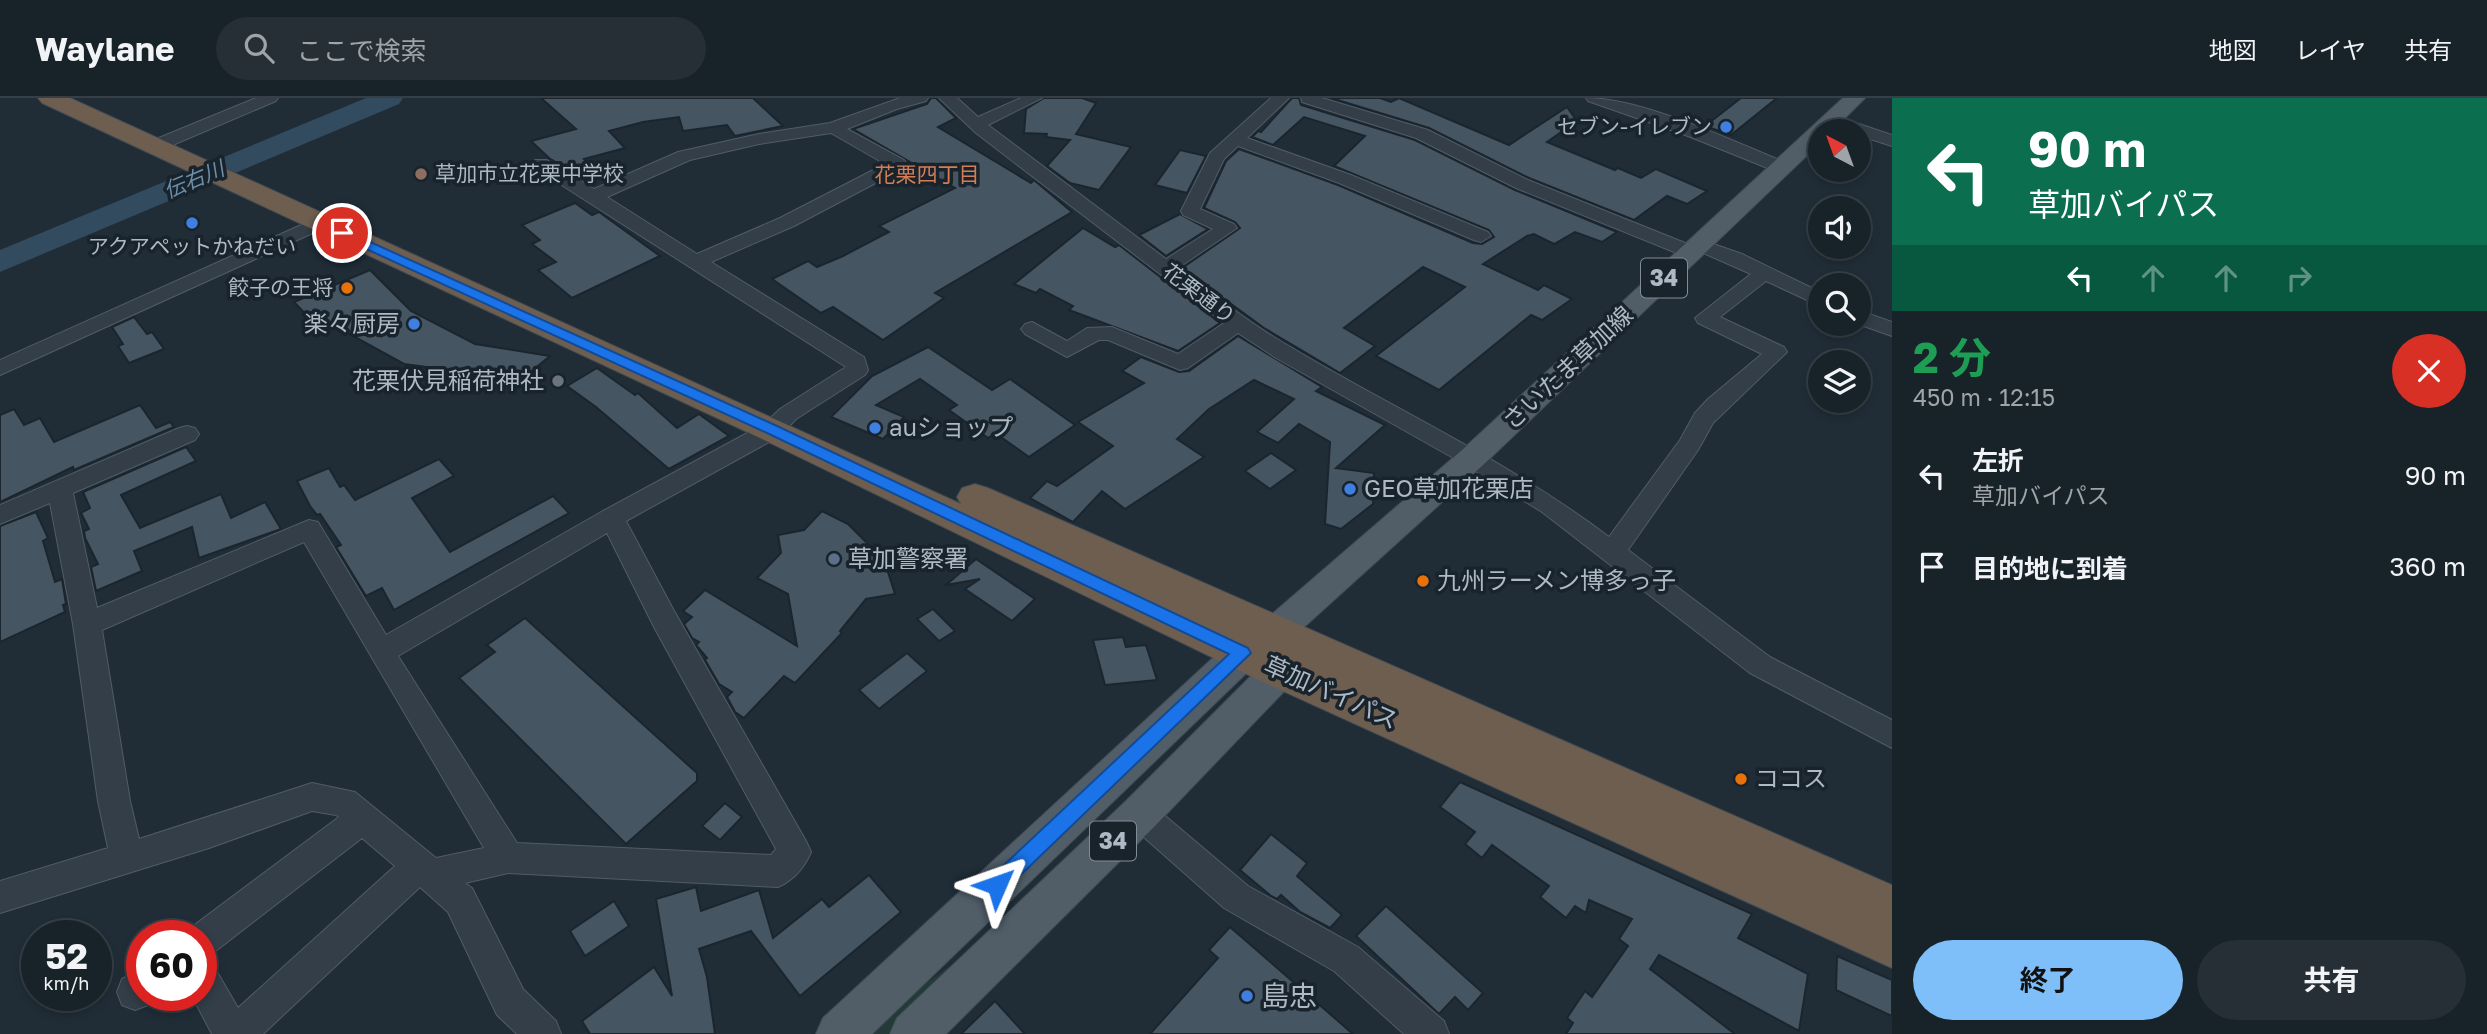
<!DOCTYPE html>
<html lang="ja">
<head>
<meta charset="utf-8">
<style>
	:root { --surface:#182229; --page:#252f35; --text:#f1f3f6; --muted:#9fa4a8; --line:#363f46; --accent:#7ebef9 }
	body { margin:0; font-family:"Golos Text","Noto Sans JP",sans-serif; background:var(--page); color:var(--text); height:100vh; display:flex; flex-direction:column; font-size:26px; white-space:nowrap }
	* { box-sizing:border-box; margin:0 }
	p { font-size:23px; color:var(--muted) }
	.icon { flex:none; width:38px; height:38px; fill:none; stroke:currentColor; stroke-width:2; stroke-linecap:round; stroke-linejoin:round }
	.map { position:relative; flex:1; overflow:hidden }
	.sheet { display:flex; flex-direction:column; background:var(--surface); width:595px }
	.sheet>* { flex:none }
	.hud { background:#0b6e4f; color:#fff; overflow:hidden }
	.needle { width:46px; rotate:319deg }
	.buttons { position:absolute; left:1808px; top:21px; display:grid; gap:14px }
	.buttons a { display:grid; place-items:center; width:63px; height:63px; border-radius:50%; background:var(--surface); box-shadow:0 4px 10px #0003,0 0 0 2px var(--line); font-size:35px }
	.speed { position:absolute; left:21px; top:822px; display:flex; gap:14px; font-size:35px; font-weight:700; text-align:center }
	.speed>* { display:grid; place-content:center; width:91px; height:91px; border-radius:50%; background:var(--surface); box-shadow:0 4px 10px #0003,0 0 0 2px var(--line); line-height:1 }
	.speed small { font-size:18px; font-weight:400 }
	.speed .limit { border:10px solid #d22; background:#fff; color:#111 }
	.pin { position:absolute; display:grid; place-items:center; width:60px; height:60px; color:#fff; margin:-30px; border:4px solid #fff; border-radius:50%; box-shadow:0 2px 7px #0007 }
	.me { position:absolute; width:77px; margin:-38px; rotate:47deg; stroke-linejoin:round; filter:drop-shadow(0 0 5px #0008) }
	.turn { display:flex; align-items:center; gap:24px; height:147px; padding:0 21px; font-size:32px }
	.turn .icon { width:91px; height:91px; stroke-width:2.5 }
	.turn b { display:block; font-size:49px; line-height:60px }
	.lanes { display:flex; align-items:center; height:66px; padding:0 21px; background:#0003; justify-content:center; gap:35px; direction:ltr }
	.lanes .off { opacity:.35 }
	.round { display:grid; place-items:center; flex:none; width:74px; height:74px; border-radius:37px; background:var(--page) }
	.headline { display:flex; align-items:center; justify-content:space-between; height:119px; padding:0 21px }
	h1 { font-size:42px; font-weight:700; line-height:52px; color:#1e9e55 }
	.button { display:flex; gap:14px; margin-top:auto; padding:14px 21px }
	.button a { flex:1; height:80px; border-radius:42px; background:var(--accent); color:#111; font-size:28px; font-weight:700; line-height:80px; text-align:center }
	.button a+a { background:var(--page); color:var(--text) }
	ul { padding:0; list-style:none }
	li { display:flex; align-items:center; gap:21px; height:91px; padding:0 21px }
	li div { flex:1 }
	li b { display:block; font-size:26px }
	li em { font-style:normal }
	header { display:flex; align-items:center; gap:42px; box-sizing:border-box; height:98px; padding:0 35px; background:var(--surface); border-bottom:2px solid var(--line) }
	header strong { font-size:33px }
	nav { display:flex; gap:38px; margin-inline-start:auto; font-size:24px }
	.search { width:490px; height:63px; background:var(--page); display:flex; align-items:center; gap:18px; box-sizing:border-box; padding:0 24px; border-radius:38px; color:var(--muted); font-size:26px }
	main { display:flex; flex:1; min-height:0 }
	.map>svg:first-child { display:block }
</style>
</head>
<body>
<header>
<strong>Waylane</strong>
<div class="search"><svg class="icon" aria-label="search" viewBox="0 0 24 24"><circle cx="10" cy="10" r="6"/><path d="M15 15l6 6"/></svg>ここで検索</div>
<nav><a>地図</a><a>レイヤ</a><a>共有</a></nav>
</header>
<main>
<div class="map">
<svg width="1892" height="936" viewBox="0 0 1892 936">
	<rect width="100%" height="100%" fill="#202d37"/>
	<polygon fill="#233a39" points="971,853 892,936 869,936 908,898"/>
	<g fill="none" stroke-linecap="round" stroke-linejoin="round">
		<polygon fill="#324b5f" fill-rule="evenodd" points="366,0 403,0 399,6 0,174 0,152"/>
	</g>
	<g fill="#455561" stroke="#1b252e" stroke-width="2">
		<polygon points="541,0 753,0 783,28 735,38 727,27 683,33 679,19 643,24 609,33 625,50 584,61 595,71 577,77 549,60 531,43 576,31"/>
		<polygon points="931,0 936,0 956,20 938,29 1031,85 1034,82 1072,114 935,195 944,200 883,242 833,209 821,215 772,181 808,163 817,169 843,158 889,134 879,128 955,90 853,31 927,6"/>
		<polygon points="1044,0 1082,0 1096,5 1076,36 1131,49 1099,92 1070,85 1047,68 1070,42 1046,39 1047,36 1024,35 1026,11"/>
		<polygon points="1292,0 1299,0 1301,7 1415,42 1515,92 1617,134 1602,144 1575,134 1554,146 1534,136 1527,138 1483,166 1538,192 1544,187 1572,201 1542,222 1531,217 1439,292 1376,258 1465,189 1423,169 1344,230 1375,248 1340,275 1264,230 1182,170 1240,130 1235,124 1204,110 1226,63 1239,51 1338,87 1473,145 1482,146 1494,139 1489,132 1334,68 1365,38 1304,19 1273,47 1252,39 1258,33 1261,34"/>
		<polygon points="1331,0 1380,0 1391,4 1399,0 1509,47 1567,9 1577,23 1547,44 1615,72 1618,70 1641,80 1656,71 1707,93 1687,106 1667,98 1634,122 1529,80 1429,30"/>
		<polygon points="1741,0 1777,0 1731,37 1705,28"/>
		<polygon points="1180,52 1206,58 1187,95 1155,87"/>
		<polygon points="575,105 592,117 599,114 660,158 572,200 538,172 556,164 532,146 540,142 522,127"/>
		<polygon points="1180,116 1208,131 1166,158 1139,137"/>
		<polygon points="1083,130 1115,149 1119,147 1220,225 1178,253 1069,212 1073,208 1040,191 1036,195 1014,186"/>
		<polygon points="370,172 411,213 475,246 550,258 517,285 483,271 479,276 404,266 317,218 310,221 294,204"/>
		<polygon points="134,219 147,236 152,234 164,251 129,265 118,248 123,246 112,229"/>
		<polygon points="1238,238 1322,289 1316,293 1385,327 1336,370 1374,375 1373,406 1341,431 1325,426 1330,344 1299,326 1278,345 1257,334 1294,301 1254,282 1209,311 1177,341 1204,359 1125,411 1102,393 1073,424 1030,400 1047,383 1057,388 1113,348 1078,324 1144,285 1122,273 1141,259 1179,274 1189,273"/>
		<polygon points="928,249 992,292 1010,281 1075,327 1029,359 995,335 988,340 970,327 949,312 957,307 920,281 876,307 904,319 883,341 831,319 872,278"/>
		<polygon points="597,270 635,297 638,295 677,330 699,316 729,338 669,371 596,309 567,288"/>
		<polygon points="140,307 156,330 170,324 174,329 74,372 73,369 0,404 0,317 14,311 24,327 40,320 54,344"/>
		<polygon points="186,349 196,363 121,397 140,430 221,396 231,420 265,404 281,431 199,460 192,429 134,453 142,473 96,493 91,469 98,466 85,440 84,433 89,431 81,415 90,410 83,394"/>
		<polygon points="1271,355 1296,372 1270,391 1245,373"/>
		<polygon points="439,361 454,378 412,400 450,454 553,398 569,415 394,512 382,490 366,498 336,449 341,447 320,416 317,417 310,408 297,383 329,370 340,389 344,387 355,402"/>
		<polygon points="822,413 848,426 892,470 888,474 895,496 866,501 840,533 842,535 795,585 784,578 744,620 735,614 727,599 732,594 719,586 705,562 707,560 696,547 699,544 692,540 684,526 692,519 683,513 705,492 797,548 788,496 757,480 781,455 778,437 804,432"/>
		<polygon points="36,414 48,440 43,443 55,484 62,481 66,506 63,507 65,514 0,544 0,428"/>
		<polygon points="976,461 1035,501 1012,523 965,491 980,481 946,487"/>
		<polygon points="933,511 955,533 939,543 917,521"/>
		<polygon points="525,520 697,675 697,683 626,746 459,580 495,554 487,547"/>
		<polygon points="1123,539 1126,549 1146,547 1157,582 1105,587 1093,542"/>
		<polygon points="907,555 927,573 879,611 859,592"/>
		<polygon points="1460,684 1752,816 1738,840 1808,876 1799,933 1659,857 1650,871 1735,936 1566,936 1573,925 1567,920 1585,893 1592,899 1628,848 1619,841 1632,821 1589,802 1586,815 1575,808 1566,820 1540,799 1549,788 1492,747 1482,760 1465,746 1475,734 1440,709"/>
		<polygon points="725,705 742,719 720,742 702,728"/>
		<polygon points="1271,736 1307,765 1297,778 1342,817 1330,830 1300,814 1281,797 1277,801 1271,798 1240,772"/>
		<polygon points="869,777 901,814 800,898 751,833 699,851 707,879 715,936 590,936 582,923 654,869 672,898 656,801 696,789 701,813 759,792 773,840 822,801 829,809"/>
		<polygon points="614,803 629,828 585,858 570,833"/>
		<polygon points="1386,808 1483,895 1468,912 1455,899 1439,916 1356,838"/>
		<polygon points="1230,829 1353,936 1150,936 1218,860 1209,852"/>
		<polygon points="1837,858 1892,882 1892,918 1836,892"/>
		<polygon points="995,903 1025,936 961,936"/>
	</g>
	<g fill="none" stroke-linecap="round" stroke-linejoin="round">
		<g stroke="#515c66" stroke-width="2">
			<g id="minor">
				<polygon points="256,0 278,0 276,3 161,52 149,52 146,48 149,44"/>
				<path d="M900 0H928L926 3 897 11 847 31 904 62 907 66 904 70 794 128 711 164 864 259 868 272 865 277 796 321 780 338 626 423 674 513 806 743 811 754C804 770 794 782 778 789L508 775 465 785 472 790 523 891 556 923 561 936H517L497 917 448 814 420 789 263 936H212L192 898H201V862L213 867 238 910 395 768 362 740 213 855 201 860V838H186L189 831 339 719 336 717 312 713 209 750 0 815V783L108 750 98 703 73 526 50 405 0 426V407L179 330 187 328 195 330 199 336 195 342 73 395 97 510 309 422 318 424 386 537 603 413 764 326 780 311 846 269 535 70 532 66 535 62H547L594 91 678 54 759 36 830 25ZM831 35 885 66 780 120 697 156 607 99 690 62 759 46ZM607 435 654 529 776 751 771 757 517 745 398 558ZM304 444 484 750 436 760 355 694 312 685 139 741 130 703 102 532Z"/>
				<path d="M939 0H957L978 19 1021 0H1042L988 27 1166 161 1213 131 1183 117 1181 113 1210 55 1271 0H1289L1247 40 1351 77 1488 134 1491 138 1481 144 1474 142 1339 85 1238 48 1224 61 1200 111 1234 126 1237 130 1178 170C1215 198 1252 227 1292 250 1398 313 1510 364 1609 439L1680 342 1695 315 1708 301 1762 256 1698 225 1695 220 1751 176 1701 154 1691 160 1684 158 1516 90 1416 40 1302 4 1301 0H1322L1428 32 1528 82 1690 147 1699 141 1742 156 1820 194V208L1766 183 1720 219 1784 249 1787 254 1713 325 1698 352 1628 452 1770 559 1892 622V650L1750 575 1542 414 1464 366 1276 260 1238 235 1188 270 1180 272 1108 242H1099L1067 259 1025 236 1021 231 1025 226 1032 224 1067 243 1087 230 1112 229 1178 256 1224 225 976 35Z"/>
				<path d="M1586 0C1643 0 1732 43 1787 65L1790 69 1787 73H1775L1688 38 1588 3Z"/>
				<path d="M1832 17 1892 37V48L1858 37V33C1847 33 1831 31 1824 22Z"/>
				<polygon points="319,119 326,121 328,125 326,129 0,277 0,262"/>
				<polygon points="1858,212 1892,224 1892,238 1858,226"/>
				<polygon points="1140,701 1151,706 1248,788 1358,849 1444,923 1449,936 1404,936 1334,873 1224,810 1129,726 1124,716 1129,706"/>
				<polygon points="142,871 142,898 156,898 148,907 135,912 122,907 117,894 122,881"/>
			</g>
		</g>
		<g stroke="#404a54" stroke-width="2">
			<polygon id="major" points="1843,0 1865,0 1832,33 1820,33 1820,45 1483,367 1292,540 1298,573 1293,584 1154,729 946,936 890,936 897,920 1126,703 1261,568 1261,561 872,936 816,936 823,920 1229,545 1264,523 1461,353"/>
		</g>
		<g stroke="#3e4952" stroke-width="2">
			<polygon id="highway" points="38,0 70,0 961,406 957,399 962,390 975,386 988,390 1892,787 1892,870 1265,585 760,340 42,5"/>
		</g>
		<use href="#minor" fill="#333e48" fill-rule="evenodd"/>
		<use href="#major" fill="#515e68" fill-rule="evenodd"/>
		<use href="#highway" fill="#6e5e50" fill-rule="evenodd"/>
	</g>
	<polygon fill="#1a73e8" stroke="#114b97" stroke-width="2" points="338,133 346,133 777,328 1248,550 1251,555 1004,793 997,796 990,793 987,787 990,780 1229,556 767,335 338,138"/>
	<g fill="#3f7fe0" stroke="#19232c" stroke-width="2.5">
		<circle cx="1726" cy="29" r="7"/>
		<circle cx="192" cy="125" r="7"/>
		<circle cx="414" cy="226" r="7"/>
		<circle cx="875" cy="330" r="7"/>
		<circle cx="1350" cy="391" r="7"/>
		<circle cx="1247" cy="898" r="7"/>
	</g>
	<circle fill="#8d6e63" stroke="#19232c" stroke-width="2.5" cx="421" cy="76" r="7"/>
	<g fill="#e8710a" stroke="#19232c" stroke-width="2.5">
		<circle cx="347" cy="190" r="7"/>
		<circle cx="1423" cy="483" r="7"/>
		<circle cx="1741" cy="681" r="7"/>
	</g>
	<circle fill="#6b7280" stroke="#19232c" stroke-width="2.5" cx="558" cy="283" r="7"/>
	<circle fill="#5c6f8a" stroke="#19232c" stroke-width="2.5" cx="834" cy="461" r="7"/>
	<g text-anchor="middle" stroke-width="7" stroke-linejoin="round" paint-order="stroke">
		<g font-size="21" fill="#adb9c5" stroke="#19232c" text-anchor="end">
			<text x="1712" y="36">セブン-イレブン</text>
			<text x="435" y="83" text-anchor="start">草加市立花栗中学校</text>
			<text x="192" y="156" text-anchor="middle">アクアペットかねだい</text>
			<text x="333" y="197">餃子の王将</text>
		</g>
		<g font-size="21" fill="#d47e58" stroke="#19232c">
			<text x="927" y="84">花栗四丁目</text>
		</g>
		<g font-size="21" font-style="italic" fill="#6d8faa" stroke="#19232c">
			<text transform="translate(194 82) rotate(-23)" y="7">伝右川</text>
		</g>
		<g font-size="21" fill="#adb9c5" stroke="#19232c">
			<text transform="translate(1199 196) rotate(37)" y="7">花栗通り</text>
		</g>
		<g fill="#19232c" stroke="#818c97" stroke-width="2">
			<rect x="1641" y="160.5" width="46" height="39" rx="5"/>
			<rect x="1090" y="723.5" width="46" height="39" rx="5"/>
		</g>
		<g font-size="23" font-weight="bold" fill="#adb9c5">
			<text x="1664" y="188">34</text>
			<text x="1113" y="751">34</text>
		</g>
		<g font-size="24" fill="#adb9c5" stroke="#19232c" text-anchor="start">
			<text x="400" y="234" text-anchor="end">楽々厨房</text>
			<text x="544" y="291" text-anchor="end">花栗伏見稲荷神社</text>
			<text x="889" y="338">auショップ</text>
			<text x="1364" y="399">GEO草加花栗店</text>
			<text x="848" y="469">草加警察署</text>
			<text x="1437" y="491">九州ラーメン博多っ子</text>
			<text x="1755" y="689">ココス</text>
		</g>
		<g font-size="24" fill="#adb9c5" stroke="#19232c">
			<text transform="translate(1568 270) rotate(-43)" y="8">さいたま草加線</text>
			<text transform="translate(1331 595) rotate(24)" y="8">草加バイパス</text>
		</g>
		<g font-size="28" fill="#adb9c5" stroke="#19232c" text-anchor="start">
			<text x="1261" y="908">島忠</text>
		</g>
	</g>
</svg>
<div class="buttons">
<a><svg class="needle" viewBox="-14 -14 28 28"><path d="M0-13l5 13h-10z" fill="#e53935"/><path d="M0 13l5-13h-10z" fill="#9fa4a8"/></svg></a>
<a><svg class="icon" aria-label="sound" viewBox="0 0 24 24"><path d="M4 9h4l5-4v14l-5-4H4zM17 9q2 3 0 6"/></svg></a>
<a><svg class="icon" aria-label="search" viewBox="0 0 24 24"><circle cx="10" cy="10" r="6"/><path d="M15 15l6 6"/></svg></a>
<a><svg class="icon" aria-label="layers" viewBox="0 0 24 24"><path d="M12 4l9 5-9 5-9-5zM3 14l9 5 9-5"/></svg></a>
</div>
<div class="speed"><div>52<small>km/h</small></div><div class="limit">60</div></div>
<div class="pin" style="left:342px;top:135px;background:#d93025"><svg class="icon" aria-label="arrive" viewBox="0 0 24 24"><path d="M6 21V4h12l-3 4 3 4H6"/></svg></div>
<svg class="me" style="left:997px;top:787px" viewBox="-20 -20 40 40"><path d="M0-17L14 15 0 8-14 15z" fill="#1a73e8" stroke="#fff" stroke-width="4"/></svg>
</div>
<section class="sheet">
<div class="hud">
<div class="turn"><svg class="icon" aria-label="left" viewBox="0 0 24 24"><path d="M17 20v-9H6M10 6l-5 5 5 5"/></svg><div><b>90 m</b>草加バイパス</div></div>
<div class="lanes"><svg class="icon" aria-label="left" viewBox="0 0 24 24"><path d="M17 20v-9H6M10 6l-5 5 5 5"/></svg><svg class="icon off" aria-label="ahead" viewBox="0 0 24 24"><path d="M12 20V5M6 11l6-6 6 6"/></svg><svg class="icon off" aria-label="ahead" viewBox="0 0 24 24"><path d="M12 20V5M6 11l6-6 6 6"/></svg><svg class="icon off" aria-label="right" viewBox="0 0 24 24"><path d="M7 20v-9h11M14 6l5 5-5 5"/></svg></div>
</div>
<div class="headline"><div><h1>2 分</h1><p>450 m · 12:15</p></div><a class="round" style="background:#d93025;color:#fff"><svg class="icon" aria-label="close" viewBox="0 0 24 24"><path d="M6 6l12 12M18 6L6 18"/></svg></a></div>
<ul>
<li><svg class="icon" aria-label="left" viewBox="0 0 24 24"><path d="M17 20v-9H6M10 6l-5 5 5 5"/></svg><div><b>左折</b><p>草加バイパス</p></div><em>90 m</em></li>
<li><svg class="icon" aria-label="arrive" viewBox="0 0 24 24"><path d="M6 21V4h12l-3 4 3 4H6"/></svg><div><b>目的地に到着</b></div><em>360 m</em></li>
</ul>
<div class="button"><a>終了</a><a>共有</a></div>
</section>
</main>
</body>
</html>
